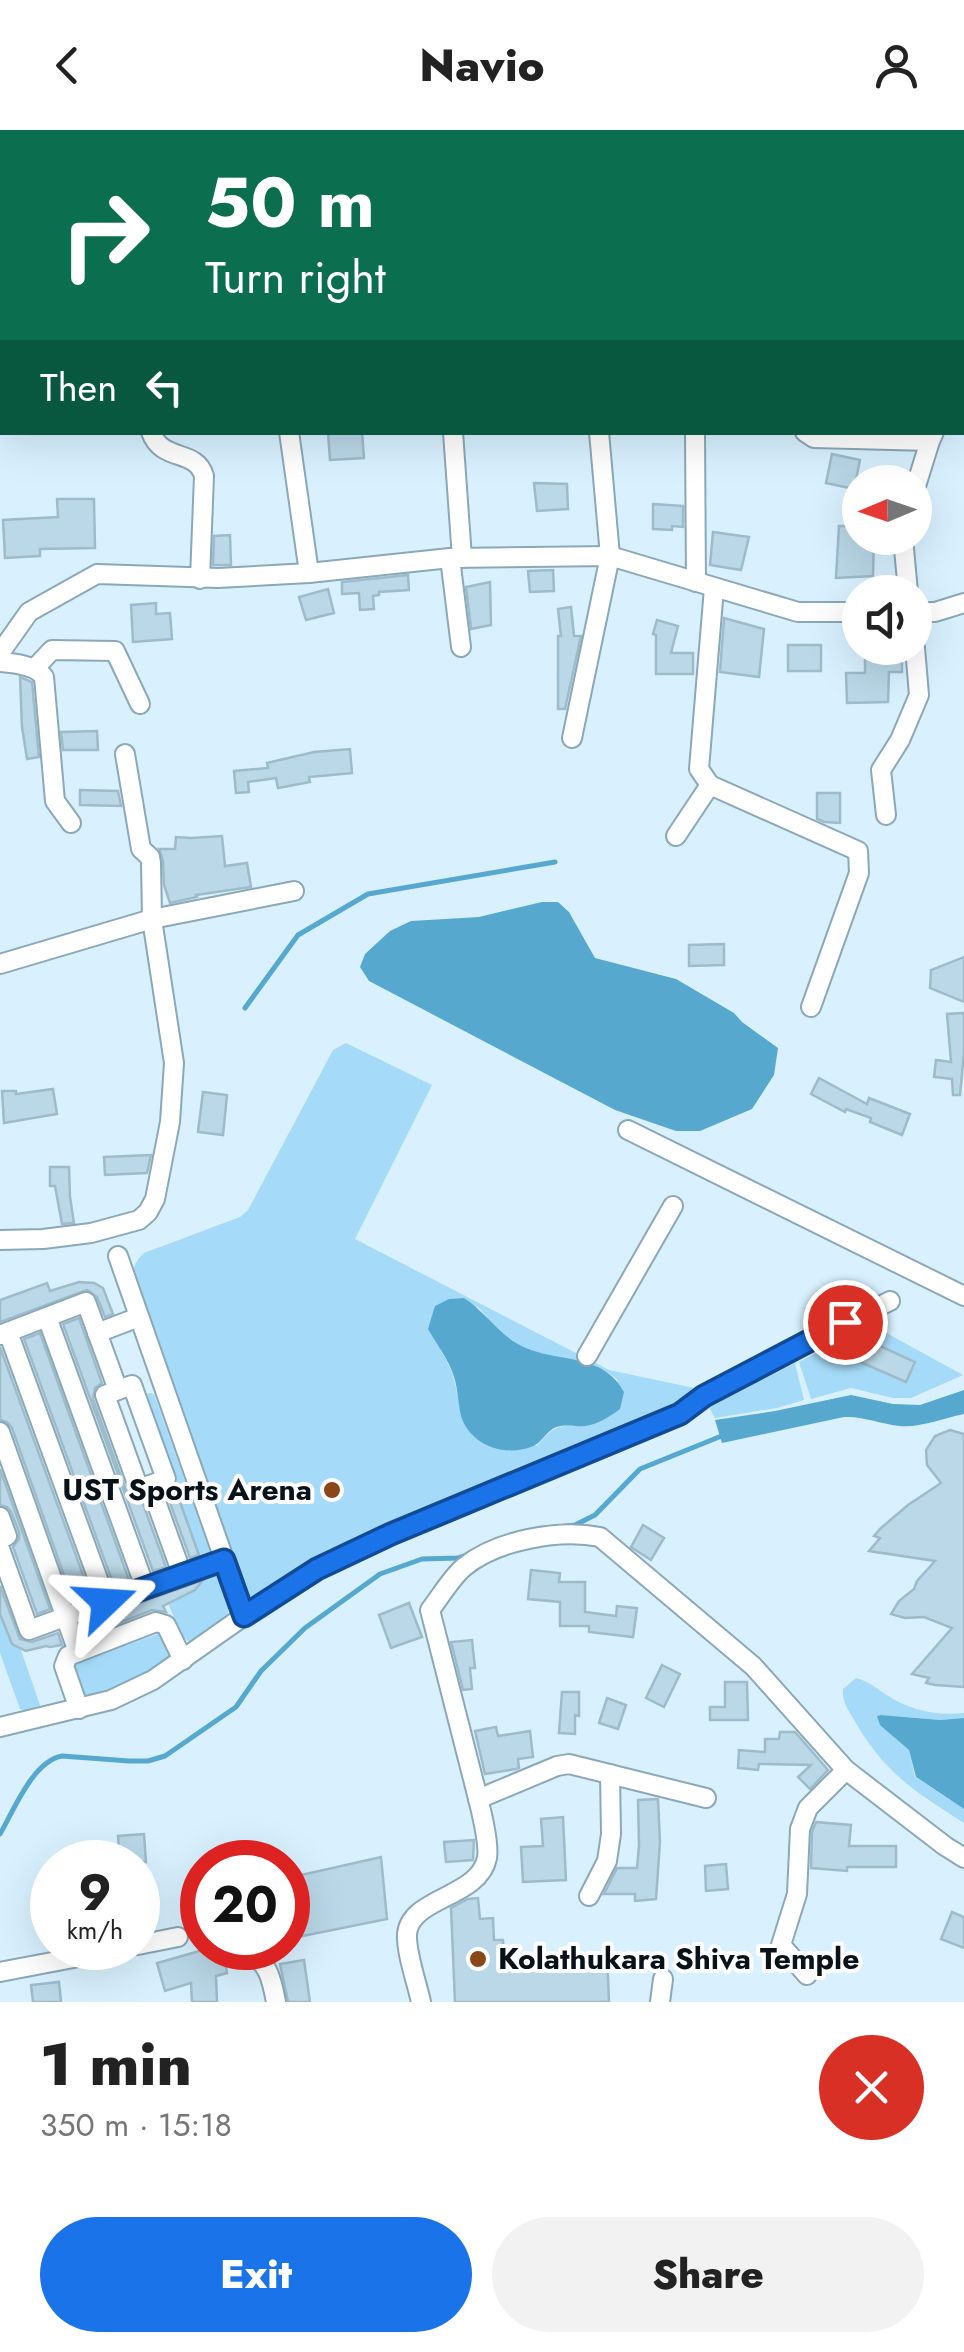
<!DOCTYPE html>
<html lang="en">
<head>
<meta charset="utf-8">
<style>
	:root { --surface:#fff; --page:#f2f2f2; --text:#222; --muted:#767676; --accent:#1a73e8 }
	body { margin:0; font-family:Jost,sans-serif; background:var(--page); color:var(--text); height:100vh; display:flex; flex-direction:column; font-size:38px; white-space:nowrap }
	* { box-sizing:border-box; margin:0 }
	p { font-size:32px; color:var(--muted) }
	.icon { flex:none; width:55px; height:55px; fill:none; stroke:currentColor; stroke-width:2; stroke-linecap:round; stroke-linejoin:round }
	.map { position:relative; height:1872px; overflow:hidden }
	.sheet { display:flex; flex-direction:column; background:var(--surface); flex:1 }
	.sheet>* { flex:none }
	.top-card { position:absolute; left:0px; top:0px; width:965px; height:305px; box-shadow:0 10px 40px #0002; background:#0b6e4f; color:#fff; overflow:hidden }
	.needle { width:65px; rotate:268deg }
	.buttons { position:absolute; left:842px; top:335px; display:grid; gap:20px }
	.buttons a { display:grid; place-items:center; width:90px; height:90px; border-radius:50%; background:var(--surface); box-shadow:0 10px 40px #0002; font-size:50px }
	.speed { position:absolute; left:30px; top:1710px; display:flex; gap:20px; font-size:50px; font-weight:700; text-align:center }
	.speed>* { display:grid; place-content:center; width:130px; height:130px; border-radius:50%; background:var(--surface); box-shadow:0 10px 40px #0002; line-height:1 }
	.speed small { font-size:25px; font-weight:400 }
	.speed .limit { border:15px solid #d22; background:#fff; color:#111 }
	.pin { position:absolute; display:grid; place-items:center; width:85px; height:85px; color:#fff; margin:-42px; border:5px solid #fff; border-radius:50%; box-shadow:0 2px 10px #0007 }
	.me { position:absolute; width:110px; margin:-55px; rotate:70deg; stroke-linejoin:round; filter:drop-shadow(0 0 8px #0008) }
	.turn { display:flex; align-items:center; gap:35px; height:210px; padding:0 40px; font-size:45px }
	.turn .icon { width:130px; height:130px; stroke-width:2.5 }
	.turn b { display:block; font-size:70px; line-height:85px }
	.then { display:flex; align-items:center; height:95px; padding:0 40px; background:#0003; gap:20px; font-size:38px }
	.round { display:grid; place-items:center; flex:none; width:105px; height:105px; border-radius:52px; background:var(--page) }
	.overview { display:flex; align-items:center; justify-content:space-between; height:170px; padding:0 40px }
	h1 { font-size:60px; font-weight:800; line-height:75px }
	.button { display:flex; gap:20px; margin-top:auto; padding:20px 40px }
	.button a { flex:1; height:115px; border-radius:60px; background:var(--accent); color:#fff; font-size:40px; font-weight:800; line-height:115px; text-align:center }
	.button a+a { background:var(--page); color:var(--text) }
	header { display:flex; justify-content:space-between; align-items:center; height:130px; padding:0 40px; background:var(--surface); font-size:45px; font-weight:800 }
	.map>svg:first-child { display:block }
</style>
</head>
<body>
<header><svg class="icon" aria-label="back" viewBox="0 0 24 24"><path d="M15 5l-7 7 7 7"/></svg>Navio<svg class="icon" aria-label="person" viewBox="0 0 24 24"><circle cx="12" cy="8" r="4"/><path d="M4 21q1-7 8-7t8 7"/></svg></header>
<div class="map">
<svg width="964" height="1872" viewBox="0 0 964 1872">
	<rect width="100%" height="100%" fill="#d9f1ff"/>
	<g fill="#a5dbf8" fill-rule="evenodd">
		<path d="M346 913 432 955 355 1109 609 1240 699 1259 677 1277 382 1398 329 1422 256 1468 246 1464 241 1457 132 1150C133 1138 135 1131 144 1123L240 1087 248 1080 333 920ZM477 1176C491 1191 507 1211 526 1218 556 1231 591 1227 618 1250L583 1296C558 1294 553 1297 537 1316L462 1287C457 1263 455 1241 440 1220Z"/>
		<polygon points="870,1194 963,1245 911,1268 893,1268 851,1258 811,1269 799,1232"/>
		<polygon points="795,1233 804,1270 777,1278 715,1288 709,1277"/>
		<polygon points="150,1263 154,1264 210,1422 208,1427 201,1430 174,1357 176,1350 147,1264"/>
		<path d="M212 1438 217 1441C223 1457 233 1473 226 1490L195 1511H188L182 1506 167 1471C184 1465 202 1462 204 1441Z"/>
		<path d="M0 1484 10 1510 21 1520 40 1575V1578C34 1581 26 1582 20 1579L0 1523Z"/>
		<path d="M158 1504H161L170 1527 168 1532C148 1543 106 1570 84 1566L74 1538 76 1533Z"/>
		<path d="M856 1548C868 1551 875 1557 885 1564 910 1580 934 1586 964 1583V1588L940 1590 881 1585 909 1620 915 1647 964 1679V1693C913 1660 884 1643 853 1588 847 1578 842 1571 843 1559Z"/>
	</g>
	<g fill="#57a8cf">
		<polygon points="542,772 558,772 569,782 595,828 676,849 734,883 742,892 778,918 774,945 752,979 700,1001 676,1001 615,980 369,851 360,837 365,824 390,801 411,791 479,787"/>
		<path d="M464 1168C486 1182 501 1208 526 1218 561 1233 603 1223 624 1262L620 1279C609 1287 599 1294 585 1296 575 1297 565 1293 554 1298 545 1303 541 1314 531 1317 504 1327 470 1315 461 1286 458 1273 458 1259 454 1247 449 1230 437 1215 428 1199L435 1176 449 1169Z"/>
		<path d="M964 1260V1284C944 1288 920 1298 900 1296 880 1294 864 1286 844 1287L722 1313 715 1290 775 1281 851 1265 893 1274 920 1275Z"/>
		<polygon points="881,1585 940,1590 964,1588 964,1679 916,1647 909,1620 880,1595 877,1586"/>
	</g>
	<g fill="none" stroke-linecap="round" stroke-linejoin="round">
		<g stroke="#57a8cf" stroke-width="5">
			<polyline points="245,878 298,805 368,764 555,732"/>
			<polyline points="549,1398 575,1395 595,1385 640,1339 724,1305"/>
			<path d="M0 1704C14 1680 33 1631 62 1626L129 1631H148L165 1626 236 1577 261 1541 305 1498 380 1444 422 1429 458 1428 472 1423"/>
		</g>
	</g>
	<g fill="#bad8e8" stroke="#9ebbca" stroke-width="2.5">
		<polygon points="328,302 362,302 364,328 330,330"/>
		<polygon points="832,324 860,330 854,359 826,353"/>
		<polygon points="534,353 567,354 568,379 537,381"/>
		<polygon points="57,369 94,369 95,418 40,419 40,426 5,428 3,390 58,387"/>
		<polygon points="653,374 683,376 683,397 672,396 672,400 653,399"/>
		<polygon points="839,396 860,396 860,408 874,408 873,446 836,448"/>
		<polygon points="713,402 749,407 741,440 710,435"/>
		<polygon points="230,405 231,435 213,435 214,406"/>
		<polygon points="553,440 554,461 530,462 528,441"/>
		<polygon points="408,445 409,460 379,462 379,465 373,466 374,479 360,480 359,463 342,464 342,452"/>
		<polygon points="490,452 491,495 471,499 466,457"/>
		<polygon points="328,459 334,483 306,490 299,467"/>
		<polygon points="156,473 156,484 170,483 172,509 133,512 131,475"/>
		<polygon points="571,477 574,506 581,506 565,579 558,579 558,506 561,506 558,479"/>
		<polygon points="724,488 764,499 759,547 720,542"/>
		<polygon points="657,490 678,496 671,523 693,523 693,544 656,544 656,505 653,504"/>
		<rect x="788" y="515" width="33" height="26"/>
		<polygon points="902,520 902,542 889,542 888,572 847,573 846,543 865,543 865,521"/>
		<polygon points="20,547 32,552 39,627 27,629 22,597"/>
		<polygon points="97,601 98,620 63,620 61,602"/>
		<polygon points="350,619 352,643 309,647 310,652 278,658 276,648 248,652 249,662 236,663 234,641 268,638 267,633 314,622"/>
		<polygon points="80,660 118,661 121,676 80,675"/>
		<polygon points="817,663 840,663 840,693 824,692 817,689"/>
		<polygon points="222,706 225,736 247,733 251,757 196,765 197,767 170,773 164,755 163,731 159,719 175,719 176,707 191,708"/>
		<polygon points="724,814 724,835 689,836 689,815"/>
		<polygon points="964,827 964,872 930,858 931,840"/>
		<polygon points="964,883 964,923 960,965 953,965 952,949 934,947 936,930 951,932 947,884"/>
		<polygon points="819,948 867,974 869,968 910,984 902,1005 870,992 871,988 846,979 845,982 811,964"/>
		<polygon points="53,959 57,984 4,993 2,961 16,961 16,964"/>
		<polygon points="203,962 227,965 223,1005 198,1002"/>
		<polygon points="151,1025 147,1043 105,1045 104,1027"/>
		<polygon points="50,1037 69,1037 70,1067 74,1093 62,1094 55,1056 50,1056"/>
		<polygon points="79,1152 94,1153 103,1158 113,1184 105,1187 97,1167 87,1160 0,1192 0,1170 47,1153 50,1161"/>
		<polygon points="79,1188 102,1253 95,1258 93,1269 127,1363 132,1369 142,1371 166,1437 153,1441 63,1194"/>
		<polygon points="40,1203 129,1450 114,1456 24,1209"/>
		<polygon points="867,1210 915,1232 906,1252 858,1231"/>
		<polygon points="0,1217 90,1464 73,1471 12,1298 7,1292 0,1290"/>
		<polygon points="950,1300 964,1304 964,1557 935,1555 926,1553 929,1548 912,1544 952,1498 924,1487 905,1488 891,1484 899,1471 914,1459 917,1451 935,1431 869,1421 880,1408 874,1406 881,1398 908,1375 941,1353 927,1335 926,1320 935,1306"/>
		<polygon points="0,1339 50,1479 37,1484 13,1417 19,1409 19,1402 11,1382 7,1377 0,1375"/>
		<polygon points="175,1358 199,1425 190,1428 166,1362"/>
		<polygon points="643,1395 664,1408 651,1430 631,1417"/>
		<polygon points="531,1440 560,1443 559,1452 585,1452 585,1482 616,1486 617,1476 637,1478 633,1507 589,1502 589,1496 560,1496 560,1472 528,1469"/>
		<polygon points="203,1450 195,1460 163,1476 166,1482 152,1480 86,1506 81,1494"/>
		<polygon points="0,1456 20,1509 32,1512 58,1503 62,1515 50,1517 46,1516 26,1521 12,1514 0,1484"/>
		<polygon points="409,1473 422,1507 391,1518 379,1485"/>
		<polygon points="472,1510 475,1538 470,1538 472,1559 463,1560 451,1512"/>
		<polygon points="662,1535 680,1544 664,1577 646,1568"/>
		<polygon points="725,1552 747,1552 748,1590 710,1590 710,1577 725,1577"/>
		<polygon points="562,1562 579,1562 579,1586 575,1585 575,1604 559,1603"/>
		<polygon points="607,1568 626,1575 618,1599 599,1593"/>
		<polygon points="496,1597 498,1606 530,1601 533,1627 518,1629 519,1638 516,1639 485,1644 475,1601"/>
		<polygon points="780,1602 795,1602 828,1640 810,1659 798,1647 811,1635 759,1634 758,1640 738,1638 739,1620 765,1622 765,1609 779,1609"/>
		<polygon points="658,1669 660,1712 656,1769 635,1771 635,1764 604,1764 617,1738 637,1738 639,1715 638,1670"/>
		<polygon points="563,1687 566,1750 523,1752 521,1717 543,1716 541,1689"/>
		<polygon points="816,1692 851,1695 849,1716 896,1716 896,1737 847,1737 847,1741 811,1738 812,1702"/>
		<polygon points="144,1704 146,1732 120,1732 118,1706"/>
		<polygon points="474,1710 473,1730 446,1732 444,1712"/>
		<polygon points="381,1727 387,1789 288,1809 288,1748"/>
		<polygon points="726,1734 728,1759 706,1761 705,1736"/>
		<polygon points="478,1768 480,1789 493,1788 494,1810 503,1810 504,1830 607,1823 609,1872 455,1872 451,1778 468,1769"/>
		<polygon points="952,1782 964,1787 964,1818 941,1809"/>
		<polygon points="210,1818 223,1818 227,1843 216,1846 217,1872 192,1872 191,1853 165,1861 157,1833"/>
		<polygon points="304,1830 310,1872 288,1872 280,1834"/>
		<polygon points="59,1852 61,1872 33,1872 31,1855"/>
	</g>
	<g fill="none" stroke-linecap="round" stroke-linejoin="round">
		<g stroke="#8ba8b7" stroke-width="22">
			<g id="minor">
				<polyline points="323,0 323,2"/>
				<polyline points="253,2 258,0"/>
				<polyline points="831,2 831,0"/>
				<polyline points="0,118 2,118"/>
				<path d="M151 302C162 333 196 318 204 346L200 449"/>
				<polyline points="289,302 309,443"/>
				<polyline points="453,302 462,428"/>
				<polyline points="695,302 696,452"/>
				<polyline points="805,302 814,308 930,311 934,302"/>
				<polyline points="915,359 930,311"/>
				<polyline points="903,408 908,462"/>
				<polyline points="450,428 461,517"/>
				<polyline points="714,458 699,639 710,655 858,721 859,743 811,877"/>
				<polyline points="915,482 935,482 964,473"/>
				<polyline points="0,523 29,482 97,444 218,448 309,443 450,428 610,426 798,482 860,482"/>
				<path d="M0 532C13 533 36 535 44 547L55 671 71 693"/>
				<polyline points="35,538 52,520 115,521 140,574"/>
				<polyline points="572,608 610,426 599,302"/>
				<polyline points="886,685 881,640 900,610 919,565 915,518"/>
				<polyline points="676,706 710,655"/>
				<polyline points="0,834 152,789 294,761"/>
				<polyline points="628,1000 964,1166"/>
				<polyline points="0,1110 43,1109 91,1103 139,1090 148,1082 155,1069 170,992 174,933 152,789 151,733 150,727 141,719 125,624"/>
				<polyline points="118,1126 244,1486"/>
				<polyline points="47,1187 145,1457"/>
				<polyline points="8,1202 106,1471"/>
				<polyline points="97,1203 139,1187"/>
				<polyline points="0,1205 86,1172 118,1260 105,1265 139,1359 150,1355 182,1444 29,1500 0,1419"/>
				<polyline points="587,1226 673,1076"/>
				<polyline points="118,1260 132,1255 166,1349 150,1355"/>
				<polyline points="0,1302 78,1522"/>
				<polyline points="0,1387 7,1406 0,1409"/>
				<polyline points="182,1444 224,1429"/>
				<polyline points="79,1579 64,1536 68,1526 156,1492 166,1495 183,1530"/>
				<polyline points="0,1597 111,1570 153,1550 244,1486 317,1439 391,1403 680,1284 704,1267 793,1219 890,1171"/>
				<polyline points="478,1669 557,1636 569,1634 706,1668"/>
				<polyline points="589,1766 607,1731 611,1704 610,1644"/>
				<polyline points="138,1815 178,1807"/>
				<path d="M244 1818C268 1833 271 1845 276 1872"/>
				<polyline points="0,1842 126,1818"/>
				<polyline points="807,1845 781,1815 797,1764 800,1699 808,1678 846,1640"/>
				<path d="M421 1872C417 1853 406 1823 407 1804 410 1767 479 1768 487 1728 490 1709 477 1665 472 1645 458 1590 444 1535 430 1480 441 1466 451 1448 464 1437 497 1410 559 1399 600 1407L753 1536 846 1640 945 1716 964 1728"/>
				<polyline points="660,1872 663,1849"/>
			</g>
		</g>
		<use href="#minor" stroke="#fff" stroke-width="18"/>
	</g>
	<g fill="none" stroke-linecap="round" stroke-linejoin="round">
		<g stroke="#114b97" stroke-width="25">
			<polyline id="route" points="106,1472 224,1430 244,1486 317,1439 391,1404 680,1284 704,1266 845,1192"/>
		</g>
		<use href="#route" stroke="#1a73e8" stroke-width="18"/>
	</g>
	<g fill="#8a4718" stroke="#fff" stroke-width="4">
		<circle cx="332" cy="1360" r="10"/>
		<circle cx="478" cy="1829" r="10"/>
	</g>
	<g text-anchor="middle" stroke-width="8" stroke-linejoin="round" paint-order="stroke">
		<g font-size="30" font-weight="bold" fill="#081218" stroke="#fff" text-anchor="end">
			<text x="312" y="1370">UST Sports Arena</text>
			<text x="498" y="1839" text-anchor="start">Kolathukara Shiva Temple</text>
		</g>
	</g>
</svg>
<div class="buttons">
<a><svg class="needle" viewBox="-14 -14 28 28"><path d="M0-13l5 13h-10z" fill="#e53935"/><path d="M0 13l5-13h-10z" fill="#767676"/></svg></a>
<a><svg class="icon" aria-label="sound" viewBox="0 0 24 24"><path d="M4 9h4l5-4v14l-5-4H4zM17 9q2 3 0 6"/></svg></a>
</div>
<div class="speed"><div>9<small>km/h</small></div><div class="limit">20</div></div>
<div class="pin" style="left:845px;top:1192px;background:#d93025"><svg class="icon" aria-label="arrive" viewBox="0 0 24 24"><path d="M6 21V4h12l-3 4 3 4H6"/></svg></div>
<svg class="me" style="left:106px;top:1472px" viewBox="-20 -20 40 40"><path d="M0-17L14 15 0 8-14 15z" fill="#1a73e8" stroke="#fff" stroke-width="4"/></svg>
<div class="top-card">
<div class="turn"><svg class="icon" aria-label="right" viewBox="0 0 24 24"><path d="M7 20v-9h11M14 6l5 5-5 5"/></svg><div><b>50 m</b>Turn right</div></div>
<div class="then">Then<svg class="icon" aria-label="left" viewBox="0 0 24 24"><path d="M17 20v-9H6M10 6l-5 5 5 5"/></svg></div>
</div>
</div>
<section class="sheet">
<div class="overview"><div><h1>1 min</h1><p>350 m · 15:18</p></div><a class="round" style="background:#d93025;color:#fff"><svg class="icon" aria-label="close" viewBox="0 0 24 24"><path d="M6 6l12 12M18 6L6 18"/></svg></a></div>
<div class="button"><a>Exit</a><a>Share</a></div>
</section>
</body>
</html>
